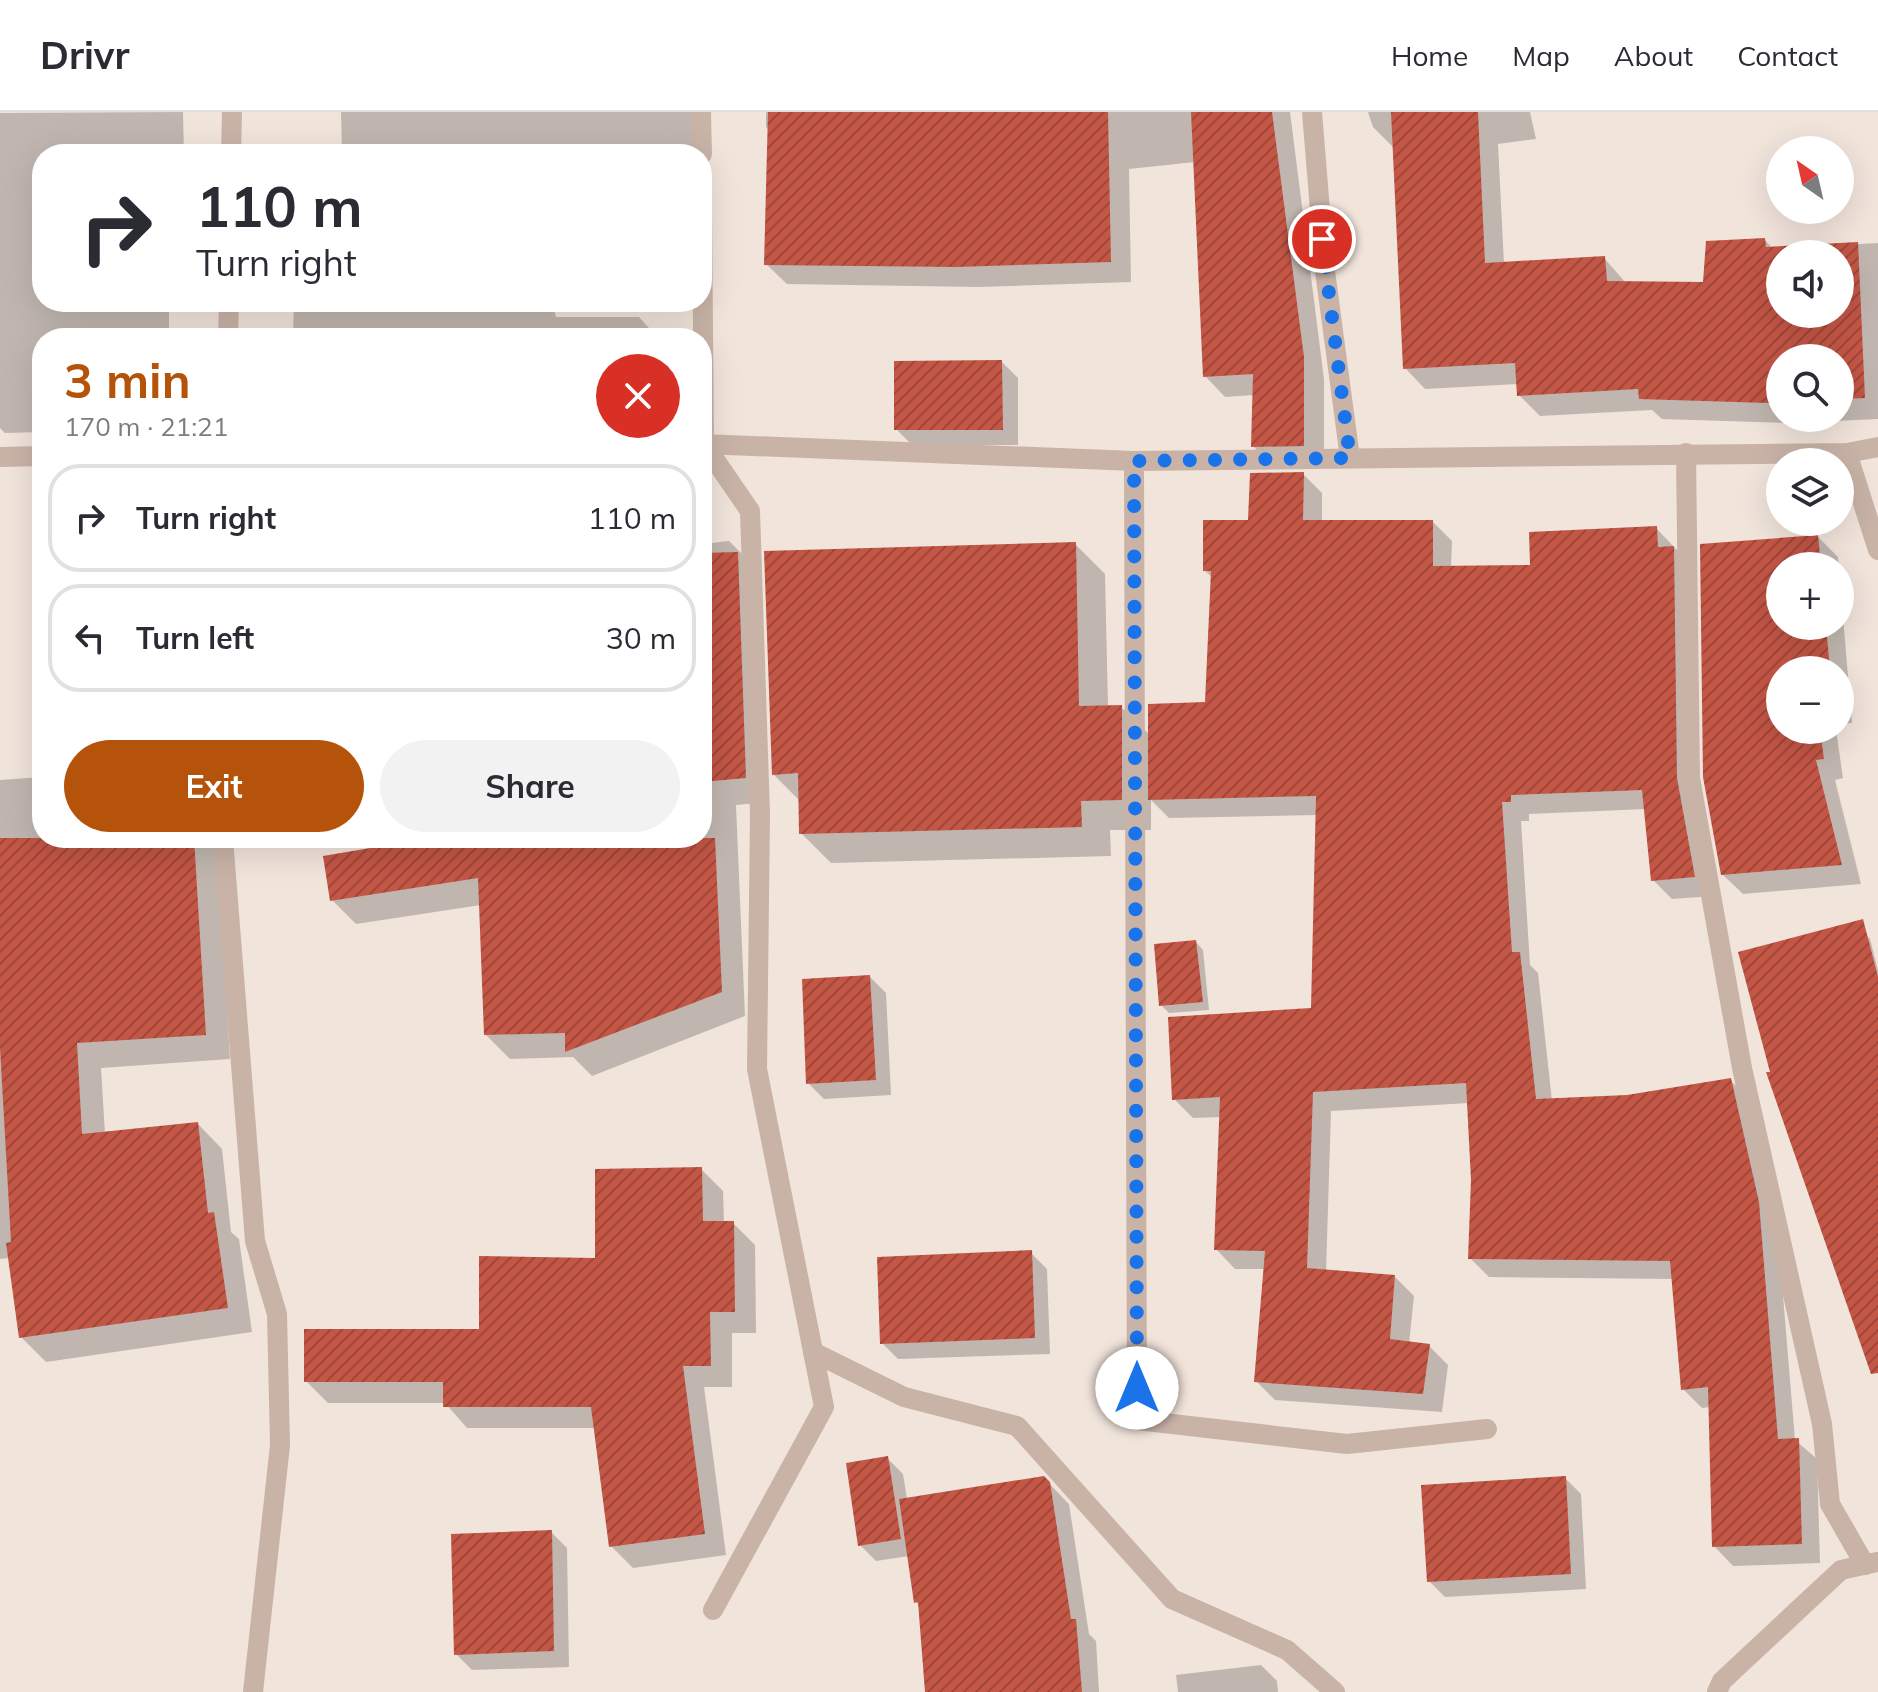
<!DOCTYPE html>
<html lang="en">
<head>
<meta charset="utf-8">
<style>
	:root { --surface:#fff; --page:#f2f2f3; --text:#2b2b33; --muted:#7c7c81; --line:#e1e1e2; --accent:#b45309 }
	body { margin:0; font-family:Mulish,sans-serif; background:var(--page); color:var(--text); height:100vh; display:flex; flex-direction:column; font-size:30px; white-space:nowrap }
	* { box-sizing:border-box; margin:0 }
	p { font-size:26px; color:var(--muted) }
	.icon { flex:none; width:44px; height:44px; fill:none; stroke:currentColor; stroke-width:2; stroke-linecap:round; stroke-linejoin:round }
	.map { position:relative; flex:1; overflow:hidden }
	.details { position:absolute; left:32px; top:216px; width:680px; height:520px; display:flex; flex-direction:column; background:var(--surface); border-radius:32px; box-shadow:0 8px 32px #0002 }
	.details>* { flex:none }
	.hud { position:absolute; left:32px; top:32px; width:680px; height:168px; border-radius:32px; box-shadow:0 8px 32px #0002; background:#fff; color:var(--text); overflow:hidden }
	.needle { width:52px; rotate:326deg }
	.controls { position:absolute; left:1766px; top:24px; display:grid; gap:16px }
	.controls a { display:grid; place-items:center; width:88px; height:88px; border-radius:50%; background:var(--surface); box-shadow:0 8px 32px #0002; font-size:40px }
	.pin { position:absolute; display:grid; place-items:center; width:68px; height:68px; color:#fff; margin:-34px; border:4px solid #fff; border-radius:50%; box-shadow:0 2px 8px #0007 }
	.me { position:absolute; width:88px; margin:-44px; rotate:0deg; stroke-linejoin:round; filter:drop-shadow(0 0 6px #0008) }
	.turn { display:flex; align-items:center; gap:28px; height:168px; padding:0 32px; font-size:36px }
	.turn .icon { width:104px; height:104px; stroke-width:2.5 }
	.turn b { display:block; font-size:56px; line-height:68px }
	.round { display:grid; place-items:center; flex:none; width:84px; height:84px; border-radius:42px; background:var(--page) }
	.head { display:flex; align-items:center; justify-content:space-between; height:136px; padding:0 32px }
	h1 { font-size:48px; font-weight:700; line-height:60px; color:var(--accent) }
	.cta { display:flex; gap:16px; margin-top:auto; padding:16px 32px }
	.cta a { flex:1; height:92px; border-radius:48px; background:var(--accent); color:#fff; font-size:32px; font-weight:700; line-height:92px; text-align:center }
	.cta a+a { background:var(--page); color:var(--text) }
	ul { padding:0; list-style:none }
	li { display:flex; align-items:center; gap:24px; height:108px; margin:0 16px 12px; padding:0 16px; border:4px solid var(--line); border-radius:32px }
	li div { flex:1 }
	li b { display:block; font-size:30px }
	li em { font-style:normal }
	header { display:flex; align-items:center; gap:48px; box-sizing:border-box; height:112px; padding:0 40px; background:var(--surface); border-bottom:2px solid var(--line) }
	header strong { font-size:38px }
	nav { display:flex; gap:44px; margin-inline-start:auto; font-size:28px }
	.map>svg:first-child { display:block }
</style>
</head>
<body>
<header>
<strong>Drivr</strong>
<nav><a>Home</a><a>Map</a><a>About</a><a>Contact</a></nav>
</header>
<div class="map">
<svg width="1878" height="1580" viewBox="0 0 1878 1580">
	<defs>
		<pattern id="building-hatch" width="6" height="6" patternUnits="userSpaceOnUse" patternTransform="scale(2)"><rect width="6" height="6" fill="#c45646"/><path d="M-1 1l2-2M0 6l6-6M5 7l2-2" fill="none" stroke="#a0473a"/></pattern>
	</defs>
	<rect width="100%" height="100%" fill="#f1e4db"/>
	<g fill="#0003" fill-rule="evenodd">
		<polygon points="183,0 184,42 42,42 42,190 169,190 169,226 42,226 42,320 5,321 0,316 0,1"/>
		<polygon points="341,0 697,0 697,42 331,42 342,40"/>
		<polygon points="766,0 1290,0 1324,267 1324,354 1273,354 1253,334 1254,283 1225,285 1205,264 1195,50 1129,57 1131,170 978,175 787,172 766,152 770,19 766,15"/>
		<path d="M1368 0H1530L1536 27 1498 32 1504 152 1604 146 1626 171 1705 172 1765 128 1773 137 1878 131V307L1790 311 1662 307 1652 298 1540 304 1519 283 1518 272 1425 277 1405 256 1395 37 1373 15ZM1780 142H1840V202H1780ZM1780 246H1840V306H1780Z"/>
		<polygon points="294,190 552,190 556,205 639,205 658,226 293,226"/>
		<polygon points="1002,250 1018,266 1018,333 912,333 896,317"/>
		<polygon points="1303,362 1322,381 1322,410 1433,410 1452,429 1451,456 1532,455 1656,416 1693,455 1695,687 1713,784 1672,787 1653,768 1646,697 1529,702 1529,709 1521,709 1530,853 1538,861 1552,989 1627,985 1730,968 1750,988 1777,1111 1795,1328 1817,1347 1820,1451 1733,1454 1714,1434 1710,1295 1702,1296 1683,1277 1674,1167 1489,1165 1470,1146 1473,1068 1469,991 1331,999 1326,1160 1395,1165 1414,1184 1409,1232 1429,1234 1448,1253 1442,1300 1275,1288 1256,1269 1266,1157 1235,1157 1216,1137 1221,1005 1193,1006 1174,987 1313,898 1317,703 1169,706 1151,688 1151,718 1110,718 1111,744 831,751 801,721 800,689 774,663 1075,432 1105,462 1108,595 1121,595 1150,623 1207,592 1213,466 1205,459 1250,410"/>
		<polygon points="1818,425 1838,445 1839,454 1780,454 1780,514 1840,514 1840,470 1852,611 1840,612 1840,558 1780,558 1780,618 1836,618 1843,666 1835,668 1861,772 1743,782 1722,762 1702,434"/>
		<polygon points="729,429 753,453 769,690 736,693 745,904 592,964 573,945 510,947 486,923 481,793 356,812 332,788 396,734 395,726 702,726 702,432"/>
		<polygon points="42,665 42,726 217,726 230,947 101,956 105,1022 198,1012 222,1037 231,1120 239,1127 252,1220 46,1250 21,1225 10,1146 0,1147 0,668"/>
		<polygon points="1855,811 1870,827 1878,858 1878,1241"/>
		<polygon points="1196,830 1203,838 1209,898 1169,901 1161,893"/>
		<polygon points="870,865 886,881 891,983 824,987 808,971"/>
		<polygon points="701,1057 723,1079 724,1111 733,1111 755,1133 756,1221 732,1221 732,1275 704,1275 726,1443 633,1456 611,1434 595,1316 467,1316 445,1291 328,1291 306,1269 481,1219 598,1148"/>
		<polygon points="1031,1141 1047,1157 1050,1242 898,1247 882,1231"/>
		<polygon points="887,1346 903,1362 907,1387 1044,1366 1064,1387 1069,1392 1089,1522 1096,1529 1099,1580 927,1580 920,1494 916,1490 909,1444 876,1449 860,1433"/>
		<polygon points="1565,1366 1581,1382 1586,1477 1445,1485 1429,1469"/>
		<polygon points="551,1420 567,1436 569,1555 472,1558 456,1542"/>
		<polygon points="1261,1553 1277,1569 1278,1580 1178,1580 1176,1563"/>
	</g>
	<g fill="url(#building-hatch)" fill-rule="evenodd">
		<polygon points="768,0 1108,0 1111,150 956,155 764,153"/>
		<polygon points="1191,0 1272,0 1304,245 1304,334 1251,335 1253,262 1203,265"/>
		<path d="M1391 0H1478L1485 151 1605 144 1607 169 1703 170 1706 129 1765 126 1766 135 1858 130 1865 286 1840 287V246H1780V291H1768L1639 287 1638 277 1517 284 1515 251 1403 257ZM1780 142H1840V202H1780Z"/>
		<polygon points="1002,248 1003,318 894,318 894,249"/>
		<polygon points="1304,360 1303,408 1433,408 1433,454 1530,453 1529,420 1657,414 1658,435 1674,434 1677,666 1695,765 1651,769 1642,678 1511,683 1511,690 1502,690 1512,840 1520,840 1536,987 1627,983 1731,966 1759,1090 1778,1327 1799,1326 1802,1432 1712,1435 1708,1275 1681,1278 1670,1149 1468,1147 1471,1068 1466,971 1313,980 1307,1156 1395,1163 1390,1227 1430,1232 1423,1282 1254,1270 1265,1139 1214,1138 1220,985 1172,988 1168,905 1311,896 1316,684 1148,688 1148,592 1205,590 1211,459 1203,459 1203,408 1248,408 1250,361"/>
		<polygon points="1818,423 1821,454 1780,454 1780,514 1826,514 1830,558 1780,558 1780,618 1820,618 1824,647 1816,648 1842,753 1721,763 1703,665 1700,432"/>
		<polygon points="1076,430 1079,594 1122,593 1122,688 1081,689 1082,715 799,722 798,661 772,663 764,439"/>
		<polygon points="738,440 746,666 702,670 702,441"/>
		<polygon points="0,726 194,726 206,923 77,931 82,1022 198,1010 208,1101 214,1100 228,1196 19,1226 6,1131 11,1130 0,935"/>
		<polygon points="393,726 715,726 722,880 565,940 565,921 484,923 478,766 330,789 323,744 394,732"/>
		<polygon points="1863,807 1878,865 1878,1261 1871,1262 1766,960 1770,960 1738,840"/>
		<polygon points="1196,828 1203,890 1159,894 1154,832"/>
		<polygon points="870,863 876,968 806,972 802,867"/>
		<polygon points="702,1055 703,1109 734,1109 735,1200 710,1200 711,1254 683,1254 705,1422 609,1435 591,1295 443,1295 443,1270 304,1270 304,1217 479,1217 479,1144 595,1146 595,1057"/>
		<polygon points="1032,1138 1035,1226 880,1232 877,1145"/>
		<polygon points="888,1344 901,1427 858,1434 846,1351"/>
		<polygon points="1044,1364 1050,1370 1071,1507 1076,1507 1082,1580 925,1580 918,1490 914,1491 899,1387"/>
		<polygon points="1566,1364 1571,1462 1427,1470 1421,1373"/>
		<polygon points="552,1418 554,1539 454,1543 451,1422"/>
	</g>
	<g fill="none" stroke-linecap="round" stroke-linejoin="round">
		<g stroke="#c9b3a7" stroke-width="20">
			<polyline points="701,0 702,42"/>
			<polyline points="1312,0 1325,159 1350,346"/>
			<polyline points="231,42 232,0"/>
			<polyline points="702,101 704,332 750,399 760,702 757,957 824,1295 713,1498"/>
			<polyline points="228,226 229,190"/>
			<polyline points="702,332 1134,349 1847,341 1878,335"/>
			<polyline points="1686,341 1690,666 1742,956 1822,1312 1830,1392 1865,1453"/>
			<polyline points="1847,341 1878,438"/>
			<polyline points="0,345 42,344"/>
			<polyline points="1134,349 1137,1308 1347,1332 1487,1317"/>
			<polyline points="223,726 255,1129 277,1202 280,1333 253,1580"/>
			<polyline points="813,1240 904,1285 1017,1314 1172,1487 1287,1538 1335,1580"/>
			<polyline points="1717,1580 1722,1569 1841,1458 1877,1450"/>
		</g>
	</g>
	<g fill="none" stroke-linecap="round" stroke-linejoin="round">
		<polyline stroke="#1a73e8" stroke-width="14" stroke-dasharray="0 25.2" points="1137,1276 1134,349 1350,346 1322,127"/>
	</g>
</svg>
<div class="controls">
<a><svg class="needle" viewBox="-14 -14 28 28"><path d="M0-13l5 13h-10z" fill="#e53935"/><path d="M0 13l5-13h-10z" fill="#7c7c81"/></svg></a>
<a><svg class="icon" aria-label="sound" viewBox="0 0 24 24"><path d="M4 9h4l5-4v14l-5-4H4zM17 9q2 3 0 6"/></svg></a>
<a><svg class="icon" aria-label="search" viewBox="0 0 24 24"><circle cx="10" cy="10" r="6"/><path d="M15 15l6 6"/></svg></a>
<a><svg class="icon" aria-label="layers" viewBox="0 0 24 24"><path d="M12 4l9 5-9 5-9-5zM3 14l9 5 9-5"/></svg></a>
<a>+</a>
<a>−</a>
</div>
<div class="pin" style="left:1322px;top:127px;background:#d93025"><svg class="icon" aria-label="arrive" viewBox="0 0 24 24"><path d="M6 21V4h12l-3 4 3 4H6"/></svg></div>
<svg class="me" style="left:1137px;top:1276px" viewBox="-20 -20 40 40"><circle r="19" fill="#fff"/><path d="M0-13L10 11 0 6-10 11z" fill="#1a73e8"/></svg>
<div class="hud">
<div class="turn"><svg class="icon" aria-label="right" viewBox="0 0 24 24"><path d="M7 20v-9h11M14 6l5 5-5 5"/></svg><div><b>110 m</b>Turn right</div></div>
</div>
<section class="details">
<div class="head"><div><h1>3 min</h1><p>170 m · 21:21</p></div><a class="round" style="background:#d93025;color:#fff"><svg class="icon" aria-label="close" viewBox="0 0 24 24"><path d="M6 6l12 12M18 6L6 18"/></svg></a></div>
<ul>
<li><svg class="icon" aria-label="right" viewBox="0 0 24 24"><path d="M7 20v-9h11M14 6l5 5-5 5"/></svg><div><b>Turn right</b></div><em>110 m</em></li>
<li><svg class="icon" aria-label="left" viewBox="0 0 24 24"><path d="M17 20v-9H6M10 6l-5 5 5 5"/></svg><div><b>Turn left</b></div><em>30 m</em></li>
</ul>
<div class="cta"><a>Exit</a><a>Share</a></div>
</section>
</div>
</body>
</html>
